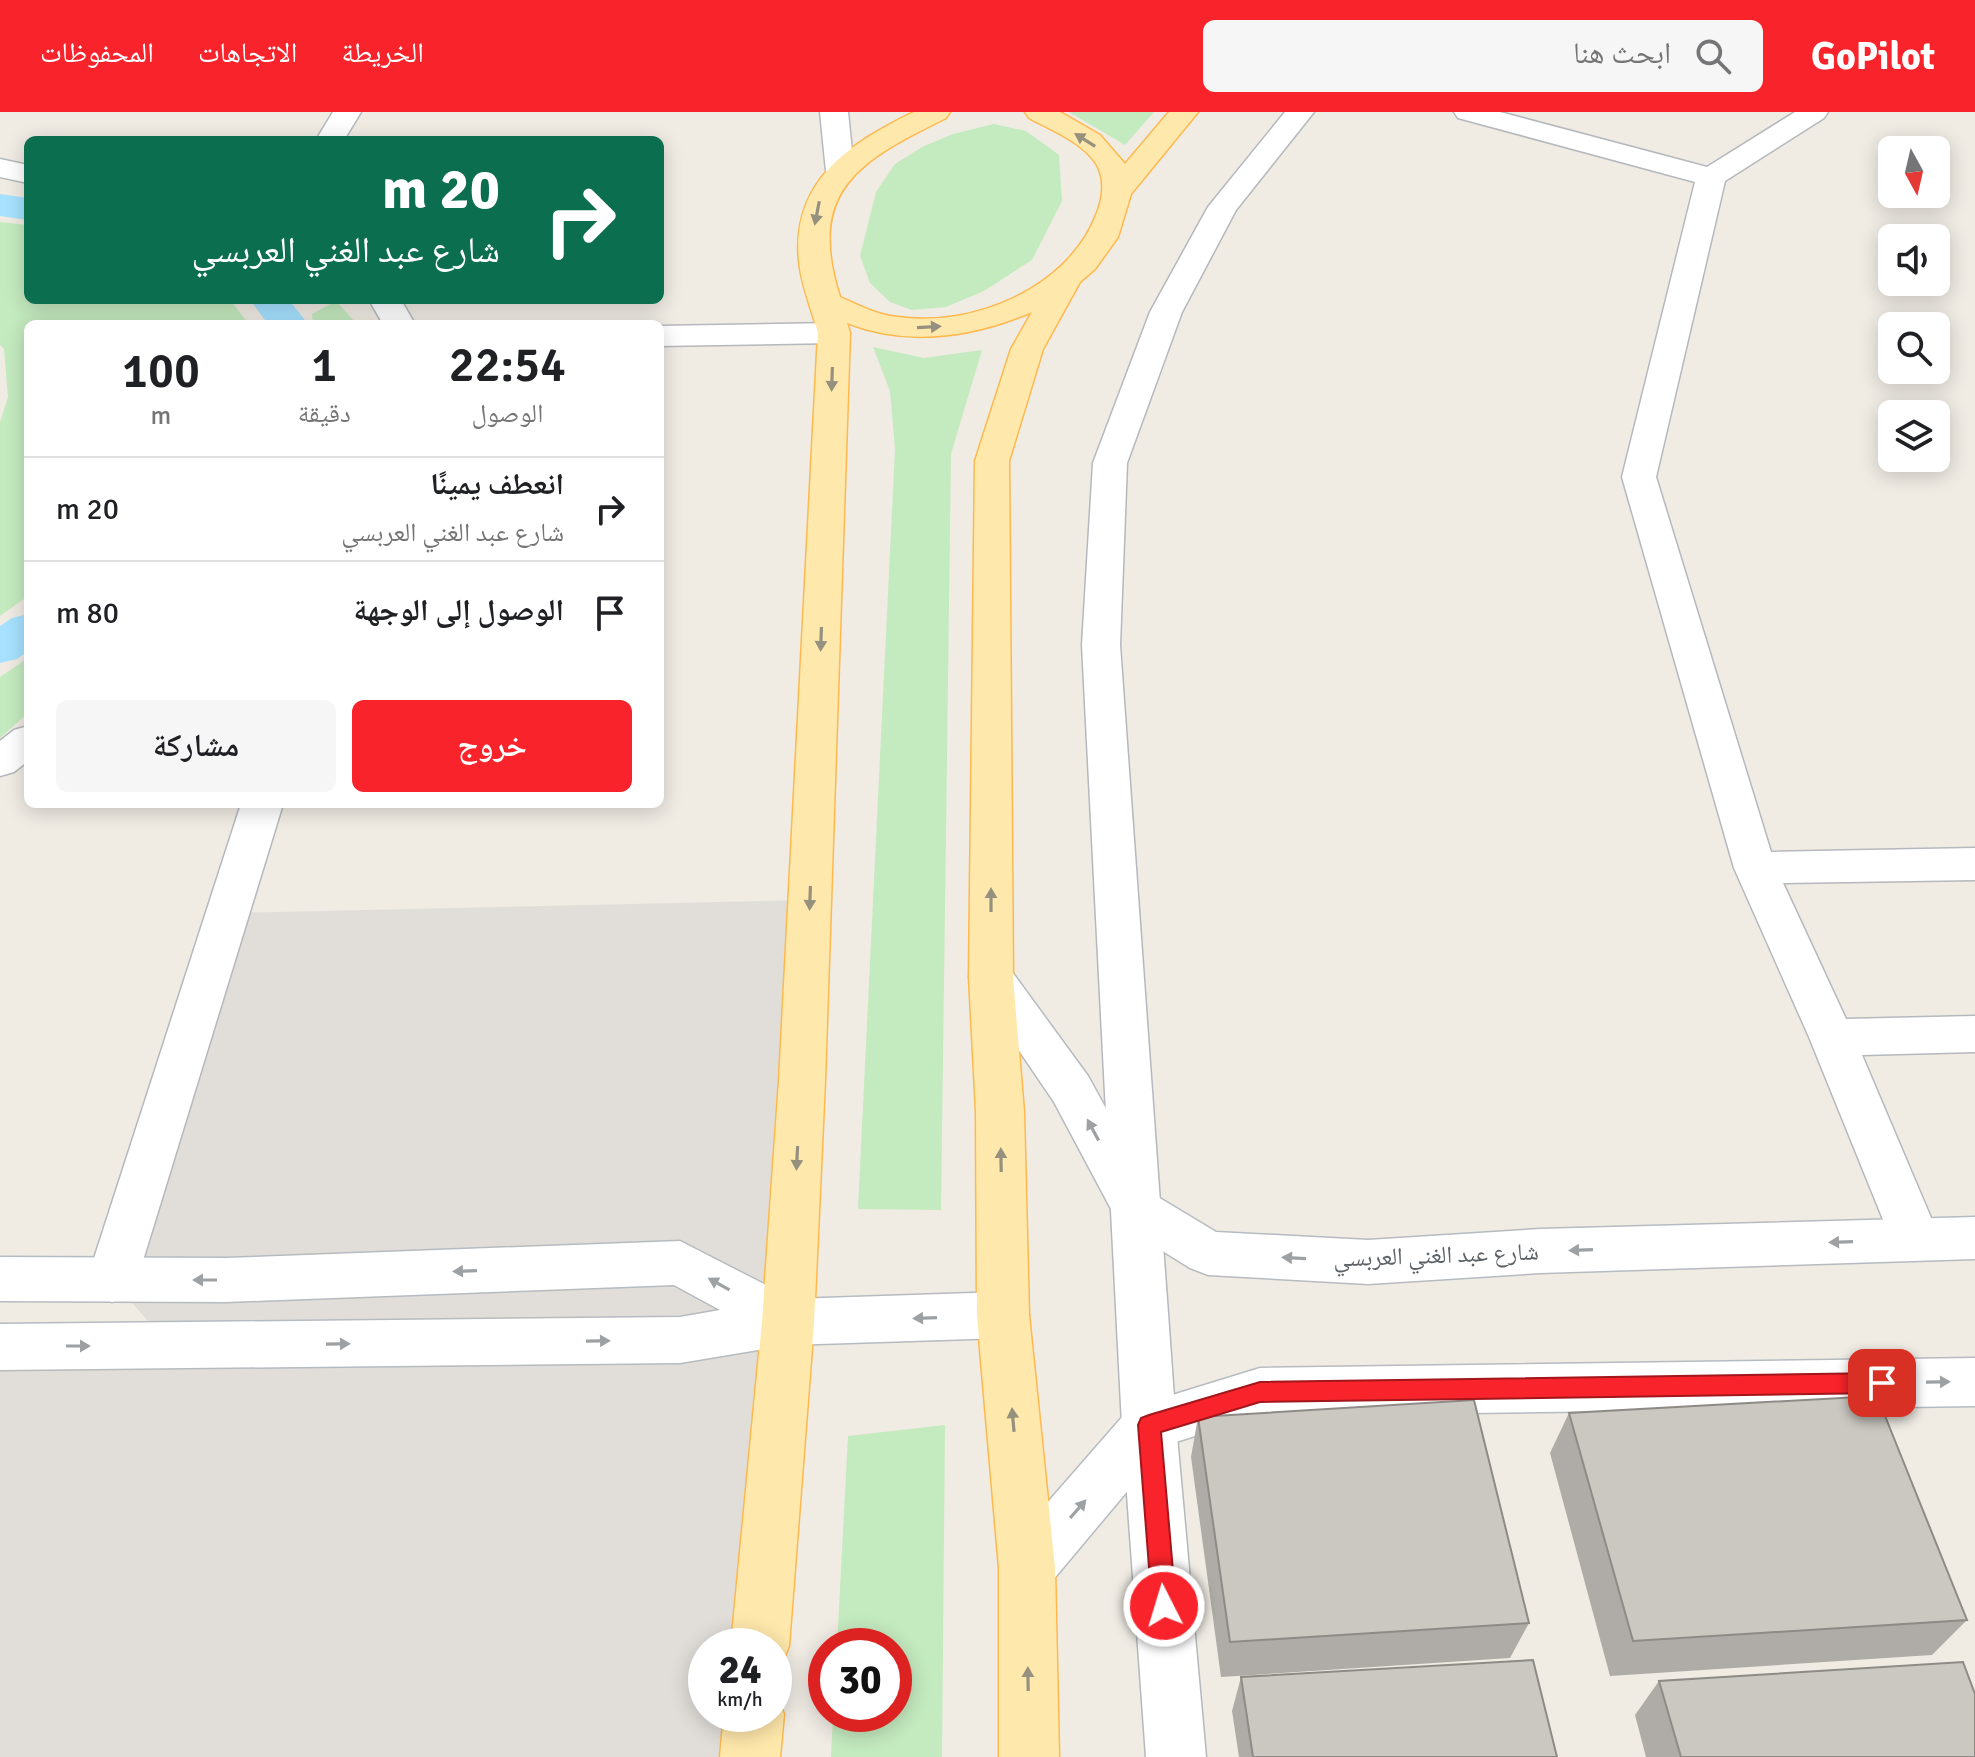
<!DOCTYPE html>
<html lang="ar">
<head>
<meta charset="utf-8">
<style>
	:root { --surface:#fff; --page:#f6f6f6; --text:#202124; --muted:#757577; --line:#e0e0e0; --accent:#f8232b }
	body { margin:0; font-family:Signika,"Noto Naskh Arabic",sans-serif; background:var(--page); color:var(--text); direction:rtl; height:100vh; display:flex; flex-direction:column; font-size:30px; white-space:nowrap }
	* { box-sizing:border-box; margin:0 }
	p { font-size:26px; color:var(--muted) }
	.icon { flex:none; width:44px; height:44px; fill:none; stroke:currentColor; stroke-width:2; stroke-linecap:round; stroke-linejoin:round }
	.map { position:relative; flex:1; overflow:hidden; direction:ltr }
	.details { position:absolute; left:24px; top:208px; width:640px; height:488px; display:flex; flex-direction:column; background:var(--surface); border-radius:12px; box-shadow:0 4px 20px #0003; direction:rtl }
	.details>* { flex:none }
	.hud { position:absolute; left:24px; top:24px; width:640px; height:168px; border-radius:12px; box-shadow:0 4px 20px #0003; direction:rtl; background:#0b6e4f; color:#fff; overflow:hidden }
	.needle { width:52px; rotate:172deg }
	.controls { position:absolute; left:1878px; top:24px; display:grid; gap:16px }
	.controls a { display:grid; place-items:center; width:72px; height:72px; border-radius:12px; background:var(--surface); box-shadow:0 4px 20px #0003; font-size:40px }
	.speed { position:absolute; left:688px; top:1516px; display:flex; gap:16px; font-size:40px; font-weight:700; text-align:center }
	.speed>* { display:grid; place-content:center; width:104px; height:104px; border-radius:50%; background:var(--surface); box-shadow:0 4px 20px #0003; line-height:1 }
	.speed small { font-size:20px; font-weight:400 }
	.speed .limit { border:12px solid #d22; background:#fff; color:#111 }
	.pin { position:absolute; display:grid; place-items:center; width:68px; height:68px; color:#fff; margin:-34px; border-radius:16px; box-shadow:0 4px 12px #0006 }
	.me { position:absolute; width:88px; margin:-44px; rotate:355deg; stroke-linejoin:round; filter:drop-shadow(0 0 6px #0008) }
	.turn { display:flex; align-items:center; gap:28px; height:168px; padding:0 32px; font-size:36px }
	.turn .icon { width:104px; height:104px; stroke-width:2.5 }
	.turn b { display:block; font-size:56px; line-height:68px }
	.eta { display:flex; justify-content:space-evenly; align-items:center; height:136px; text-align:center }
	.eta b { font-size:48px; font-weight:600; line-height:56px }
	.primary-button { display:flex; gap:16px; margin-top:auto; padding:16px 32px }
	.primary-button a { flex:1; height:92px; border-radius:12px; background:var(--accent); color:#fff; font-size:32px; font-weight:600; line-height:92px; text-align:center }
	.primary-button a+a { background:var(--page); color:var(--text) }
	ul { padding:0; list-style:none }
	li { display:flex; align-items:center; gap:24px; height:104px; padding:0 32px; border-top:2px solid var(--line) }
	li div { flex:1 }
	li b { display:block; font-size:30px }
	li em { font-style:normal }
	header { display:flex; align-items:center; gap:48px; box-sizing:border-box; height:112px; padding:0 40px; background:var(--accent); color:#fff }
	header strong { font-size:38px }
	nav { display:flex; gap:44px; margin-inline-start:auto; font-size:28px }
	.search { width:560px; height:72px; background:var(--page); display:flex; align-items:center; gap:20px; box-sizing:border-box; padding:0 28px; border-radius:12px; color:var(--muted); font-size:30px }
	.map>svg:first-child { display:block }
</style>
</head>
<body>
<header>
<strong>GoPilot</strong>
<div class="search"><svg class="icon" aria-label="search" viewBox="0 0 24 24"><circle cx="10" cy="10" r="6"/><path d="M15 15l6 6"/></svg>ابحث هنا</div>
<nav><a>الخريطة</a><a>الاتجاهات</a><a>المحفوظات</a></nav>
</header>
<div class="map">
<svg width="1975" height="1645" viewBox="0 0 1975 1645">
	<rect width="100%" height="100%" fill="#f0ece4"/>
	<polygon fill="#e1ded9" points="810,788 760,1534 706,1534 706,1602 754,1602 750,1645 0,1645 0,1235 169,1233 112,1168 228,801"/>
	<g fill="#c4eabf">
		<polygon points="1069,0 1154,0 1125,33"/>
		<polygon points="994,12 1026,19 1059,43 1062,89 1032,148 984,179 946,195 912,198 890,190 870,171 860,144 876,80 895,52 922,35 953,22"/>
		<polygon points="0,110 28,113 28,188 230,188 249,212 28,212 28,484 0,504 0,310 8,285 4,237 0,233"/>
		<polygon points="336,189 357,212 313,212 312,202"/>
		<polygon points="873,235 924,246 982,238 951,342 941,1098 858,1097 895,337 890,279"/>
		<polygon points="28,546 28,601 0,626 0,565"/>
		<polygon points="945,1313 942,1645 831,1645 833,1602 894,1602 894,1534 837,1534 848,1324"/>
	</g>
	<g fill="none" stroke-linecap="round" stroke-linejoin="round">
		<g fill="#a6e2ff" fill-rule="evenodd">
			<polygon points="0,82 28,86 28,108 0,104"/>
			<polygon points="250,188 289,188 308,212 268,212"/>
			<polygon points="28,502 28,539 17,547 0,551 0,514 12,506"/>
		</g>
		<g stroke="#b5b8bc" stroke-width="3">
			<g id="street">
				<polygon points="333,0 361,0 344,28 316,28"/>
				<polygon points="1285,0 1314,0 1236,98 1182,200 1127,351 1120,533 1176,1313 1206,1645 1146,1645 1122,1313 1082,533 1093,351 1150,200 1208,95"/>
				<polygon points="1454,0 1500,0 1707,55 1795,0 1828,0 1824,6 1725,69 1656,365 1771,740 1975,736 1975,768 1783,771 1846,907 1975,904 1975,940 1862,943 1940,1127 1933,1142 1915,1148 1897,1142 1809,925 1734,756 1622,365 1695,70 1458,6"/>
				<polygon points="0,47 28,53 28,71 0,65"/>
				<polygon points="369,188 401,188 415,212 383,212"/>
				<polygon points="834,211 845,214 850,221 845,228 834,231 660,234 660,214"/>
				<polygon points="28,614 28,649 14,660 0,664 0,629 14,618"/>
				<polygon points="241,692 283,692 137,1168 130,1184 112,1190 94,1184 87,1168"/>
			</g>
		</g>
		<g stroke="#b6bbc0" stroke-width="3">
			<g id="secondary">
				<polygon points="820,0 848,0 854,59 850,65 840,68 830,65 826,59"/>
				<polygon points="991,848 1007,853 1088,964 1153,1082 1216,1120 1368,1128 1540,1117 1975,1105 1975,1147 1540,1161 1368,1172 1208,1163 1190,1156 1119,1112 1054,990 969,865 975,853"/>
				<polygon points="680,1129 793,1187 1003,1180 1021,1187 1029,1203 1021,1219 1003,1226 788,1233 680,1251 0,1258 0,1212 680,1205 720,1198 674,1173 226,1190 0,1189 0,1145 226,1146"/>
				<polygon points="1975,1246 1975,1294 1260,1304 1166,1333 1047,1475 1027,1483 1007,1475 999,1456 1007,1437 1130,1296 1260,1256"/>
			</g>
		</g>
		<g stroke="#fdb950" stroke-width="3">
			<g id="primary">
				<path d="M914 0H950L946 6C859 49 806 78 840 185 858 193 877 203 898 205 973 216 1068 176 1096 103 1103 87 1106 66 1095 50 1080 29 1051 18 1029 6L1025 0H1060L1100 23 1125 52 1169 0H1198L1131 82 1118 125 1095 157 1080 170 1043 237 1009 349 1013 865 1024 1000 1029 1203 1055 1456 1059 1645H999V1456L977 1203 976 1000 969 865 975 349 1011 237 1032 200C973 225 909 235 847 211L850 221 825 969 814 1210 789 1534 781 1554 774 1557V1534H731L762 1210 779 969 818 221C812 198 801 173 799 149 791 69 850 31 914 0Z"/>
				<polygon points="774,1581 784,1602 780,1645 720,1645 724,1602 774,1602"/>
			</g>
		</g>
		<use href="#street" fill="#fff" fill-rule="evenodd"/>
		<use href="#secondary" fill="#fff" fill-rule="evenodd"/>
		<use href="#primary" fill="#ffe8ab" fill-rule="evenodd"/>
	</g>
	<g fill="#afaba6">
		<polygon points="1569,1301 1967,1508 1932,1543 1610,1564 1550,1341"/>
		<polygon points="1198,1305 1529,1511 1510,1546 1221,1565 1191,1345"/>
		<polygon points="1241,1565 1557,1645 1239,1645 1232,1599"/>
		<polygon points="1659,1569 1975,1645 1646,1645 1635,1603"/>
	</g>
	<g fill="#cbc7c1" stroke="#8e8b87" stroke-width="2">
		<polygon points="1877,1284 1967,1508 1633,1529 1569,1301"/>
		<polygon points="1474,1288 1529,1511 1230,1530 1198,1305"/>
		<polygon points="1533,1548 1557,1645 1253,1645 1241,1565"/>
		<polygon points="1963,1550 1975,1582 1975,1645 1681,1645 1659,1569"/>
	</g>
	<defs><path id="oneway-solid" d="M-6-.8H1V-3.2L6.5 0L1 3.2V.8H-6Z" transform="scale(2)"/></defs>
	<g fill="#95917e">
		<use href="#oneway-solid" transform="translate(1085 28) rotate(-148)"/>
		<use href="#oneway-solid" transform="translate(817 101) rotate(101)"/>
		<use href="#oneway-solid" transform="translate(929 215) rotate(-3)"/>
		<use href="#oneway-solid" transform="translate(832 267) rotate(92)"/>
		<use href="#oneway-solid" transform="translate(821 527) rotate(92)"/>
		<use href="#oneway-solid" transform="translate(810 786) rotate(92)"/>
		<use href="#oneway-solid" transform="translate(991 788) rotate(-90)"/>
		<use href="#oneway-solid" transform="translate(797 1046) rotate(93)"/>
		<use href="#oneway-solid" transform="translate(1001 1048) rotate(-91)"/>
		<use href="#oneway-solid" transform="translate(1013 1308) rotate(-95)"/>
		<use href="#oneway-solid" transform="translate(1028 1567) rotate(-91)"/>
	</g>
	<g fill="#9da1a3">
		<use href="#oneway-solid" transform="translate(1093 1018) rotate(-118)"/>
		<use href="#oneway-solid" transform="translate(1841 1130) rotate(178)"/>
		<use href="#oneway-solid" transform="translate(1581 1138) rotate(178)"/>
		<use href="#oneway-solid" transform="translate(1294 1146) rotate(-177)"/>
		<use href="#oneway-solid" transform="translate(465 1159) rotate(178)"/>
		<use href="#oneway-solid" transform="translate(205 1168) rotate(-180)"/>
		<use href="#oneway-solid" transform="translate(719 1172) rotate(-151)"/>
		<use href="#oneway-solid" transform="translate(925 1206) rotate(178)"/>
		<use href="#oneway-solid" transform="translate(598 1229) rotate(-1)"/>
		<use href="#oneway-solid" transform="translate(338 1232) rotate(-1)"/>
		<use href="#oneway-solid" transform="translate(78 1234)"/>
		<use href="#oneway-solid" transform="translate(1938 1270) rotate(-1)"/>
		<use href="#oneway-solid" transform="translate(1078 1397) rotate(-49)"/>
	</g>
	<polygon fill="#f8232b" stroke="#a1171c" stroke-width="2" points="1882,1261 1890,1264 1893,1271 1890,1278 1882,1281 1260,1290 1161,1320 1176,1494 1172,1502 1164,1506 1155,1502 1152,1494 1138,1313 1141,1306 1149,1303 1260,1270"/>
	<g text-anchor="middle" stroke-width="7" stroke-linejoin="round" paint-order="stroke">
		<g font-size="24" fill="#5c6266" stroke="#fff">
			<text transform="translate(1436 1143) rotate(-2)" y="8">شارع عبد الغني العربسي</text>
		</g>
	</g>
</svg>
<div class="controls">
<a><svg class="needle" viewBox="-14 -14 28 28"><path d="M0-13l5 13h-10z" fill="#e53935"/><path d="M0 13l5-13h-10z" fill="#757577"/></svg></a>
<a><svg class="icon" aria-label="sound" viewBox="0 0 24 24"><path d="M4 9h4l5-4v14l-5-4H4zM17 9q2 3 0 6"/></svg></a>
<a><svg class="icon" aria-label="search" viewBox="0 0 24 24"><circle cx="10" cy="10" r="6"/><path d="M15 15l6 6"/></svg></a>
<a><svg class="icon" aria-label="layers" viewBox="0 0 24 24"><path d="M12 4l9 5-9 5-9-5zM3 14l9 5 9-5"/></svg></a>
</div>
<div class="speed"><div>24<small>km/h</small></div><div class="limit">30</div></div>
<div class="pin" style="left:1882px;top:1271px;background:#d93025"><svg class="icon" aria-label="arrive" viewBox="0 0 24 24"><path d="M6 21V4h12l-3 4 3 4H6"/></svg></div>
<svg class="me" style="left:1164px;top:1494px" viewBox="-20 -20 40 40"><circle r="17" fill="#f8232b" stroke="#fff" stroke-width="3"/><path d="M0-11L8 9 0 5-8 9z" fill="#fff"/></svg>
<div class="hud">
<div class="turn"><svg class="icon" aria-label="right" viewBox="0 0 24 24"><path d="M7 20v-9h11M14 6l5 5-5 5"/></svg><div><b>20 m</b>شارع عبد الغني العربسي</div></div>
</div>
<section class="details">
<div class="eta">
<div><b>22:54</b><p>الوصول</p></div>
<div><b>1</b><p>دقيقة</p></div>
<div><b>100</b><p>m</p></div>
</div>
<ul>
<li><svg class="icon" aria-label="right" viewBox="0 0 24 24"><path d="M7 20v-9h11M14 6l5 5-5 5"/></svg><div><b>انعطف يمينًا</b><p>شارع عبد الغني العربسي</p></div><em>20 m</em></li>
<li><svg class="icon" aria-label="arrive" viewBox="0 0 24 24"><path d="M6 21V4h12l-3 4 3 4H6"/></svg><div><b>الوصول إلى الوجهة</b></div><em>80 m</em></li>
</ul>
<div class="primary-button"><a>خروج</a><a>مشاركة</a></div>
</section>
</div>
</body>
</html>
